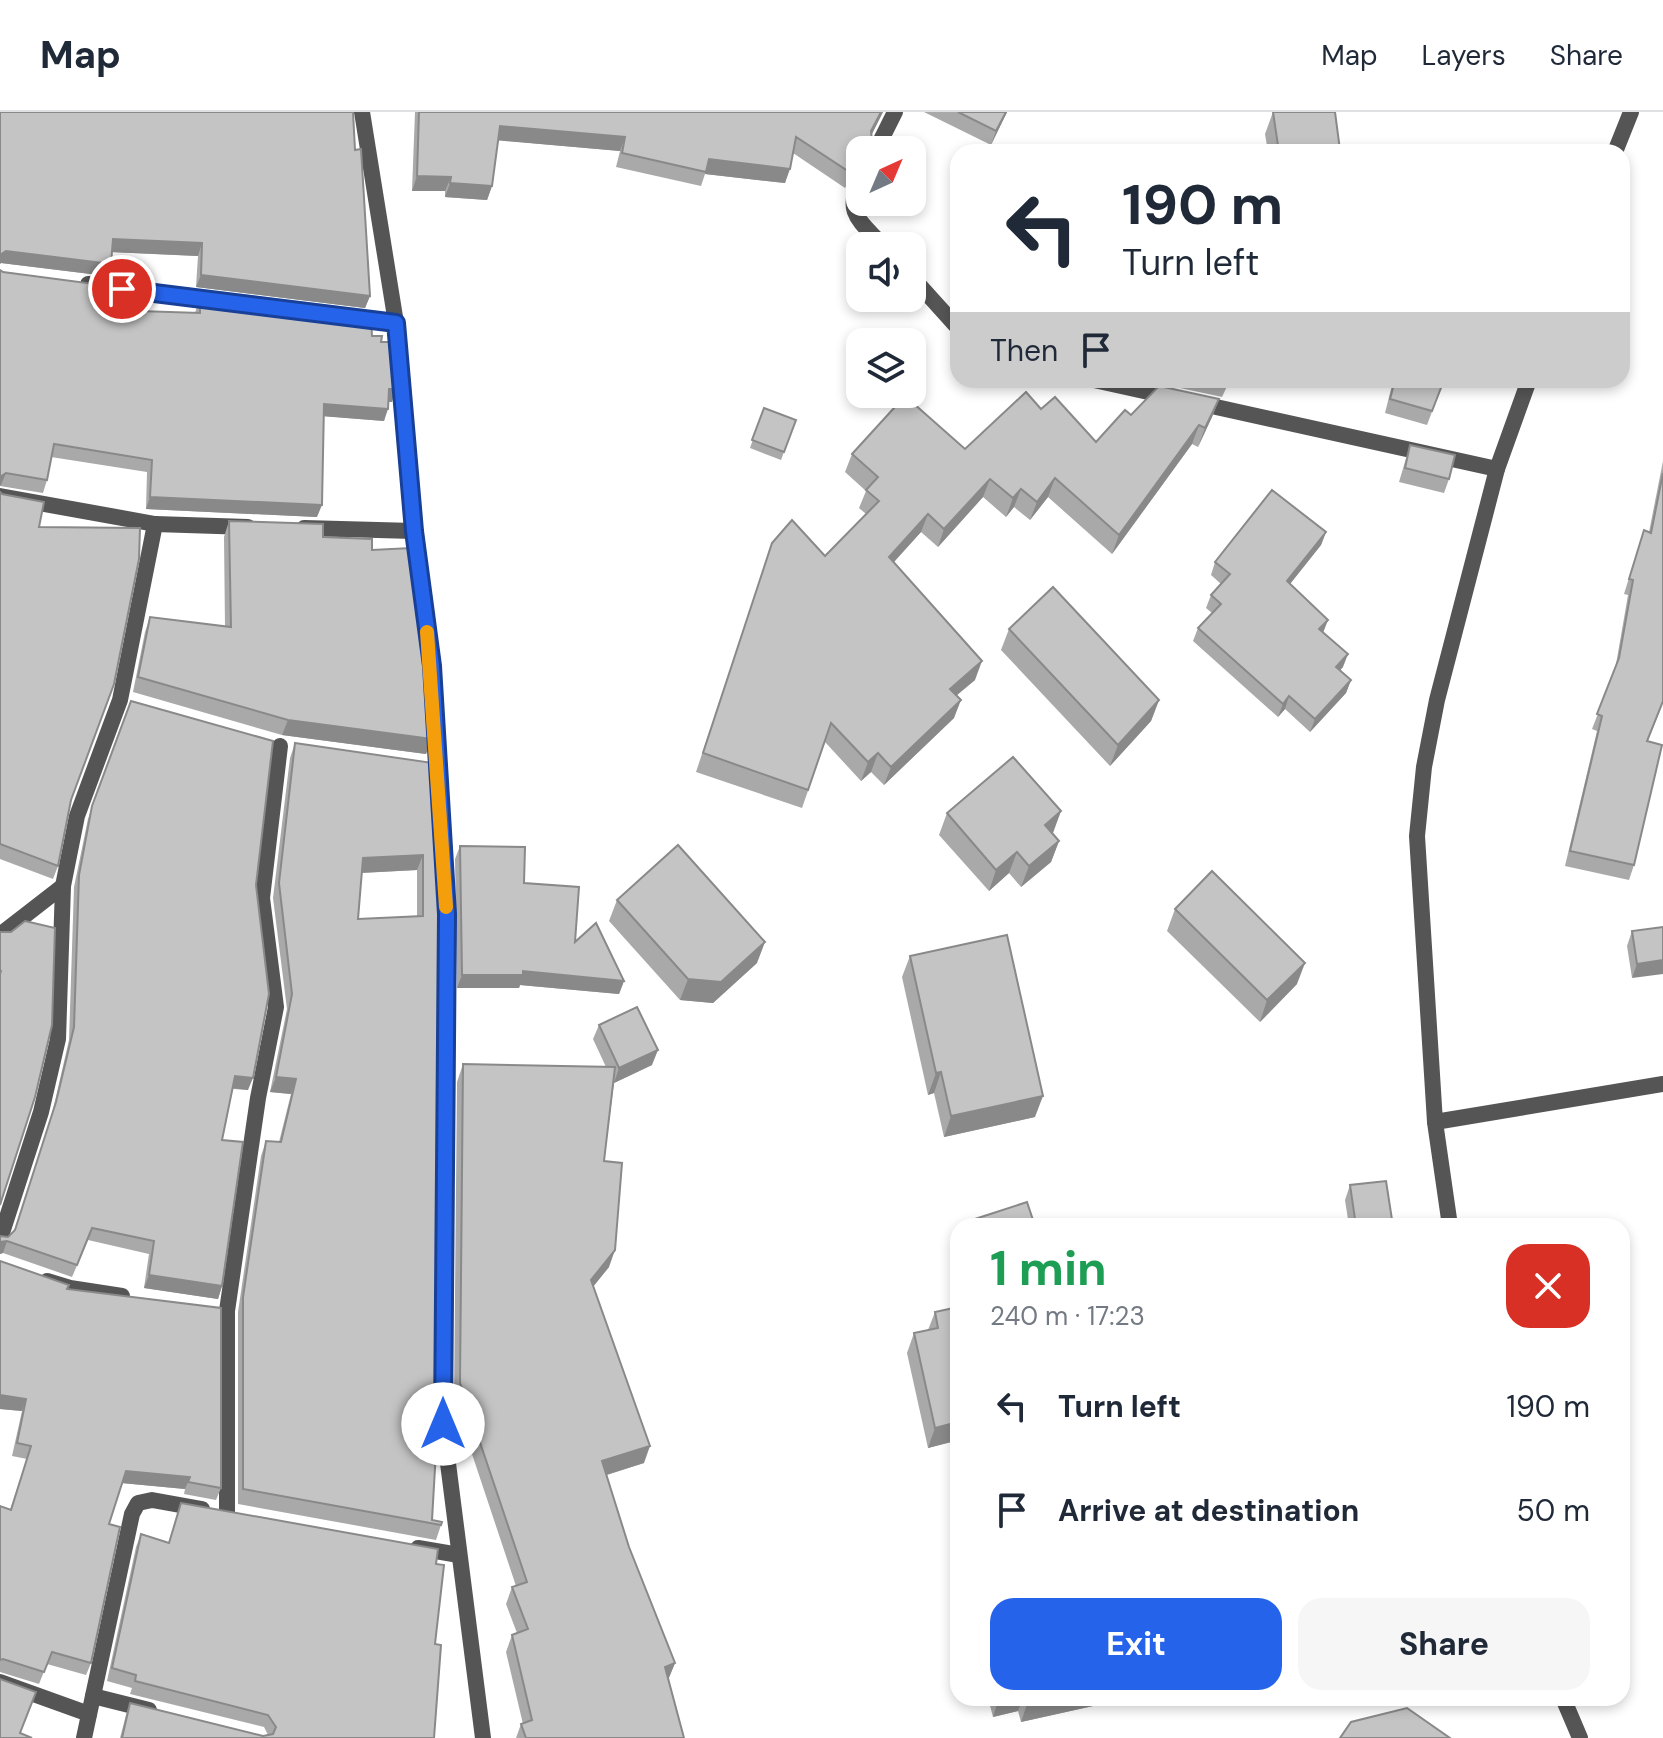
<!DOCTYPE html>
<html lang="en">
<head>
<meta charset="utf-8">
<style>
	:root { --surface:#fff; --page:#f6f6f7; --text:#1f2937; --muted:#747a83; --line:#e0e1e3; --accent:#2563eb }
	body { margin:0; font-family:"DM Sans",sans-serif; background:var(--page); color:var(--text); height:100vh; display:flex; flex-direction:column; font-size:30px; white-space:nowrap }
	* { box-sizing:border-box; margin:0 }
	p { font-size:26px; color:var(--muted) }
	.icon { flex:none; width:44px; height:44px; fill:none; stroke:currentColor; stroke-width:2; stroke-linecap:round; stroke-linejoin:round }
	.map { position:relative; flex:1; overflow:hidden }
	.details { position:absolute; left:950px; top:1106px; width:680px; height:488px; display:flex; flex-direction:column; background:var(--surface); border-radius:24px; box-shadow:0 4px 12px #0003 }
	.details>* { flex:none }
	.guide { position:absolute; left:950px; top:32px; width:680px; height:244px; border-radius:24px; box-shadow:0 4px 12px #0003; background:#fff; color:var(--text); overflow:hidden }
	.needle { width:52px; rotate:44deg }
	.fabs { position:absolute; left:846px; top:24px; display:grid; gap:16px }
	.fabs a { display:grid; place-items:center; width:80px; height:80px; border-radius:16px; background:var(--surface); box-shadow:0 4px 12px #0003; font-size:40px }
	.pin { position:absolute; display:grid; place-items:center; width:68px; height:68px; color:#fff; margin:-34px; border:4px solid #fff; border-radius:50%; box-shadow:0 2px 8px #0007 }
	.me { position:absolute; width:88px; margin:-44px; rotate:0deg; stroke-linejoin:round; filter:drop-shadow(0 0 6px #0008) }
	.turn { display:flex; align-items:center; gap:28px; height:168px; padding:0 40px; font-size:36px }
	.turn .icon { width:104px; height:104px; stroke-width:2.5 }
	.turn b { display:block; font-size:56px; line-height:68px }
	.then { display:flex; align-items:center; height:76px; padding:0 40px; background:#0003; gap:16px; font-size:30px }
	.round { display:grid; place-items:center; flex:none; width:84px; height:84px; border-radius:24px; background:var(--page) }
	.head { display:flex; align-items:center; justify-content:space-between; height:136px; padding:0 40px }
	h1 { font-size:48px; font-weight:700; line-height:60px; color:#1e9e55 }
	.cta { display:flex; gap:16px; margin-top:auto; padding:16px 40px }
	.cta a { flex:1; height:92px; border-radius:24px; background:var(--accent); color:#fff; font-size:32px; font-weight:700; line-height:92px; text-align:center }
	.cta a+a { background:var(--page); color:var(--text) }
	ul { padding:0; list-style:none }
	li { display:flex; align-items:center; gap:24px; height:104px; padding:0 40px }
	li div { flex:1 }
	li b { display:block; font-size:30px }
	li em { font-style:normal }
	header { display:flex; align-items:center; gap:48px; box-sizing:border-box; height:112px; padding:0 40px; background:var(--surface); border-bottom:2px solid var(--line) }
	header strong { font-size:38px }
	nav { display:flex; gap:44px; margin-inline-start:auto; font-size:28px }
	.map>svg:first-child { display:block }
</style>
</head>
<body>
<header>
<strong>Map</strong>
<nav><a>Map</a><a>Layers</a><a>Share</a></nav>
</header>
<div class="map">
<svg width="1663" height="1626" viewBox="0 0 1663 1626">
	<rect width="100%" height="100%" fill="#fff"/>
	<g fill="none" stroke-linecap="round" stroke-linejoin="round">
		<g stroke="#555" stroke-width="16">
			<polyline points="362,0 396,211 414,419 432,554 447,802 443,1312 483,1626"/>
			<polyline points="876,38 895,0"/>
			<polyline points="1615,40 1631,0"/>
			<path d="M860 69C843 102 862 110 883 134"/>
			<polyline points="912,165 958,216"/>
			<polyline points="88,172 220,189"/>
			<polyline points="350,205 396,211"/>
			<polyline points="1094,268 1171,285"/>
			<polyline points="1198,291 1497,357"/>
			<polyline points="0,384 155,412 248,415"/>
			<polyline points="304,416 414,419"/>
			<polyline points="0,823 63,774"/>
			<polyline points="1435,1010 1663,972"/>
			<polyline points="1450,1114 1435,1010 1417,724 1424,655 1437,588 1497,357 1529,268"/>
			<polyline points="0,1127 41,1000 58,927 63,774 77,704 120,588 155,412"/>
			<polyline points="47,1169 70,1176 122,1184"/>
			<polyline points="227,1402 227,1199 258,986 276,895 262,786 280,634"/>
			<polyline points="418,1436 459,1443"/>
			<polyline points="0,1570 89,1602"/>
			<polyline points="93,1584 149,1598"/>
			<polyline points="1563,1586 1580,1626"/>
			<polyline points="84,1626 132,1402 138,1391 152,1388 202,1397"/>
		</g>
	</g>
	<g fill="#a9a9a9" fill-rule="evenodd">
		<polygon points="0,0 355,38 370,184 365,196 196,175 198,144 112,140 111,152 107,164 1,151 0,152"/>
		<polygon points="415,0 883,0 871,23 860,38 860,58 853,61 845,76 793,41 785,71 705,62 701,74 616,55 620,39 498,28 492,74 487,88 445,85 445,79 412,79"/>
		<polygon points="924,0 1007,0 991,33"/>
		<polygon points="1273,0 1340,38 1362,40 1268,40 1265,22"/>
		<polygon points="0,158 108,198 195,201 200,185 372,224 381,230 392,290 388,290 384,309 324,304 317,405 146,397 147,360 51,345 47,368 43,381 0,374"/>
		<polygon points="958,164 958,184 953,183"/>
		<polygon points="1168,268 1230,268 1222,285 1166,273"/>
		<polygon points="1380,268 1444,268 1427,313 1385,301 1392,273"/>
		<polygon points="1219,287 1212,305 1198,335 1192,332 1112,442 1048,385 1030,408 1014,395 1006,405 983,385 938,435 921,420 894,450 975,568 956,583 954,606 884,673 871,660 861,669 825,630 802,696 696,660 772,431 825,444 866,402 859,396 866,379 845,360 852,342 965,337 1041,297 1096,330 1131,303"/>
		<polygon points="764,296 796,308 781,348 750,336"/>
		<polygon points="1410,333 1449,367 1444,381 1399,370"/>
		<polygon points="1663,349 1663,591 1648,629 1634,753 1629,768 1565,754 1597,619 1592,617 1615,558 1628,483 1624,482 1644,418 1649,420"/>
		<polygon points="0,380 39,415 71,688 58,754 53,767 0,747"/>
		<polygon points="229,409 323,425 372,438 413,475 432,627 426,642 282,623 133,580 145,520 150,505 225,515 224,425"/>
		<polygon points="1326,420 1321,433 1290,472 1323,521 1343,555 1340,558 1351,568 1346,581 1310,620 1285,597 1278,605 1193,529 1198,516 1212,501 1206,496 1211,483 1221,472 1211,463 1215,450"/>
		<polygon points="1009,517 1159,588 1151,609 1110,654 1001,538"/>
		<polygon points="131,589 256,773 248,978 233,977 222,1028 222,1174 218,1187 144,1176 149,1142 88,1128 72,1165 3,1141 0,1142 0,1124 8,1125 14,1119 52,1002 69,928 74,775 88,707"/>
		<path d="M295 631 433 651 432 1408 441 1413 436 1428 238 1392V1200L261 1044 266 1029 279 1030 291 982 270 980 287 897 273 786 290 646ZM417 758V804L358 807 362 761Z"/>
		<polygon points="1061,699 1052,721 1059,729 1051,750 1021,775 1009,761 989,779 939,723 947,701"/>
		<polygon points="460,734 524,771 575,830 624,869 619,882 520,873 519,876 457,876 455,747"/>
		<polygon points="617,788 757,851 713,891 680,888 609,809"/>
		<polygon points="1175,797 1297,872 1260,910 1167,819"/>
		<polygon points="1663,815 1632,866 1627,834 1632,819"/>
		<polygon points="910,844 1035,1005 944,1025 934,981 928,983 902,865"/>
		<polygon points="599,913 652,953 614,971 604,1049 609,1155 593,1174 644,1351 607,1363 629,1435 675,1551 668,1568 684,1626 516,1626 521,1612 523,1612 506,1540 512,1523 517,1521 506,1492 512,1475 516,1474 454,1288 457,970 463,952 606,955 593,927"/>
		<polygon points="1350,1073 1393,1114 1349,1114 1345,1088"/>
		<polygon points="67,1177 221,1376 216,1388 184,1382 185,1377 122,1371 109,1412 91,1551 86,1563 47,1552 39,1572 0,1560 0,1394 10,1398 27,1347 12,1344 22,1299 0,1297"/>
		<polygon points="958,1195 958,1340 955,1329 928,1336 907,1241 914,1221 928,1218 935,1200"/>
		<polygon points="141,1422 168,1431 436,1452 434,1626 120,1626 126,1603 130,1591 263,1624 268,1623 264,1615 130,1582 132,1576 107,1569 136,1435"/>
		<polygon points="988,1586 1129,1586 1021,1610 1018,1599 993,1605"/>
	</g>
	<g fill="#898989">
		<polygon points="881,0 883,0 866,34 871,19"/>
		<polygon points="1006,0 1007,0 991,33 996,19"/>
		<polygon points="500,14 625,25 620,39 494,28"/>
		<polygon points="858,46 860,46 859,58 853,61 845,76"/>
		<polygon points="709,47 790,57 785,71 705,62"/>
		<polygon points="417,64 451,65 445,79 412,79"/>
		<polygon points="450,71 492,74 487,88 445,85"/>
		<polygon points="113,127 202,131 198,144 109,140"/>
		<polygon points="6,139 111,152 107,164 1,151 0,152 0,143"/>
		<polygon points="201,163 370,184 365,196 196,175"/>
		<polygon points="389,277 396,277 392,290 385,290"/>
		<polygon points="1219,287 1212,305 1198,335 1205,316"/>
		<polygon points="324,292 388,297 384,309 320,304"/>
		<polygon points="1199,313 1192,332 1112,442 1119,423"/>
		<polygon points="6,361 1,373 0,374 0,365"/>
		<polygon points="1055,366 1048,385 1030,408 1037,390"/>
		<polygon points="990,367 983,385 938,435 944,417"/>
		<polygon points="1021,377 1014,395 1006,405 1013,386"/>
		<polygon points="150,385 322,393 317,405 146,397"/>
		<polygon points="928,402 921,420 882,463 889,445"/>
		<polygon points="1326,420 1321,433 1282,482 1287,469"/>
		<polygon points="1328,508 1323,521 1319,517"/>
		<polygon points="1348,542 1343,555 1331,568 1336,555"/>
		<polygon points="982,549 975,568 943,595 950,577"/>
		<polygon points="1351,568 1346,581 1310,620 1315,607"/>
		<polygon points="1289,584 1285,597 1278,605 1283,592"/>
		<polygon points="961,588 954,606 884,673 891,655"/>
		<polygon points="1159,588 1151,609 1110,654 1118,633"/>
		<polygon points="288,608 432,627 426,642 282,623"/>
		<polygon points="878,641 871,660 861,669 868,650"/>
		<polygon points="1061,699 1053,721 1037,735 1045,713"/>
		<polygon points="1059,729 1051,750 1021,775 1029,754"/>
		<polygon points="1017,740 1009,761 989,779 996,758"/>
		<polygon points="423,743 417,758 358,761 363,746"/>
		<polygon points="765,830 757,851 713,891 680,888 688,867"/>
		<polygon points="1663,848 1663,862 1632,866 1637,852"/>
		<polygon points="1305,851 1297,872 1260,910 1267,888"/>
		<polygon points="523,859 624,869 619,882 520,873 519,876 457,876 462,863"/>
		<polygon points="658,938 652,953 614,971 619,956"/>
		<polygon points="941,960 934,981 928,983 936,961"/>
		<polygon points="235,964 253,966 248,978 231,976"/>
		<polygon points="276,965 296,967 291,982 270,980"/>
		<polygon points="1043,984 1035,1005 944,1025 951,1004"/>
		<polygon points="7,1129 3,1141 0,1142 0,1130"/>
		<polygon points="615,1138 609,1155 585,1185 591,1168"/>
		<polygon points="149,1163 222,1174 218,1187 144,1176"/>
		<polygon points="0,1283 26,1287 22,1299 0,1297"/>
		<polygon points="958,1310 958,1322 955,1329 928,1336 935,1316"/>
		<polygon points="650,1334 644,1351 596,1366 602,1349"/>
		<polygon points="126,1359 190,1365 185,1377 121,1371"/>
		<polygon points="675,1551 668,1568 665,1555"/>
		<polygon points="999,1586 1023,1586 1018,1599 993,1605"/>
		<polygon points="1042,1586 1129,1586 1021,1610 1028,1589"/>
	</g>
	<g fill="#c4c4c4" stroke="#898989" stroke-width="2" fill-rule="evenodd">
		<polygon points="0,0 353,0 355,38 361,37 370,184 201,163 202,131 113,127 111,152 6,139 0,143"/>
		<polygon points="419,0 881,0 871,19 872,29 880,37 860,38 860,46 858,46 851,61 796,25 790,57 709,47 706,60 622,41 625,25 500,14 492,74 450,71 451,65 417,64"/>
		<polygon points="958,0 1006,0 996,19"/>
		<polygon points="1273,0 1335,0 1340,38 1361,34 1362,40 1279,40"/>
		<polygon points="0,158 3,160 110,174 108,198 200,201 200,185 371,206 372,224 382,224 381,230 392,230 396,277 389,277 388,297 324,292 322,393 150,385 152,348 54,332 47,368 6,361 0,365"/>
		<polygon points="1204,268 1229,268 1226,273"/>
		<polygon points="1395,268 1444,268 1432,299 1390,287"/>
		<polygon points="1159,274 1219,287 1205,316 1199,313 1119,423 1055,366 1037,390 1021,377 1013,386 990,367 944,417 928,402 889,445 982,549 950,577 961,588 891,655 878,641 868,650 831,611 808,678 703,641 772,431 792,408 825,444 879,389 866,378 878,365 852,342 905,284 965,337 1026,280 1041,297 1055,285 1096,330 1125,298 1131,303"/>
		<polygon points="764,296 796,308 784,340 752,328"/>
		<polygon points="1410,333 1455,343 1449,367 1405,356"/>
		<polygon points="1663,361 1663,589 1647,629 1662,633 1634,753 1570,739 1602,604 1597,602 1619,546 1633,468 1629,467 1644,418 1651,421"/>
		<polygon points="1272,378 1326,420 1287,469 1328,508 1319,517 1348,542 1336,555 1351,568 1315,607 1289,584 1283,592 1198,516 1221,492 1211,483 1230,462 1215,450"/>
		<polygon points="0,380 2,382 44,390 39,415 140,416 139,447 114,572 71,688 58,754 0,732"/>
		<polygon points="229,409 323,412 323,425 372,427 372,438 411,436 413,475 418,475 427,540 432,627 288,608 138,565 150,505 231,515"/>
		<polygon points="1053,475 1159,588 1118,633 1009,517"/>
		<polygon points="131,589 273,629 256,773 269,882 253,966 235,964 222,1028 243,1030 222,1174 149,1163 154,1129 92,1116 77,1153 7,1129 0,1130 0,1124 8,1125 15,1118 56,990 74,915 79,763 92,694"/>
		<path d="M295 631 433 651 441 787 438 1304 432 1408 442 1410 441 1413 243 1377V1185L266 1029 281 1030 296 967 276 965 292 882 279 771ZM423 743V804L358 807 363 746Z"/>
		<polygon points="1013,645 1061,699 1045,713 1059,729 1029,754 1017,740 996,758 947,701"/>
		<polygon points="678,733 765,830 721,870 688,867 617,788"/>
		<polygon points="460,734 525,735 524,771 579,775 575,830 596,811 624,869 523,859 523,863 462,863"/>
		<polygon points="1212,759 1305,851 1267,888 1175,797"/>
		<polygon points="25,809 55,816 52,913 35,985 0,1093 0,862 1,859 0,858 0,820 11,820"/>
		<polygon points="1663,815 1663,848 1637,852 1632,819"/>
		<polygon points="1007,823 1043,984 951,1004 941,960 936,961 910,844"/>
		<polygon points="637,895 658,938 619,956 599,913"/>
		<polygon points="463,952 615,955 604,1049 622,1051 615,1138 591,1168 650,1334 602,1349 629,1435 675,1551 665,1555 684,1626 526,1626 521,1612 532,1608 512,1523 528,1517 512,1475 527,1470 460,1271"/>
		<polygon points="1386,1069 1393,1114 1356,1114 1350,1073"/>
		<polygon points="1027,1090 1035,1114 974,1114 972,1108"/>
		<polygon points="0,1149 69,1173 67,1177 221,1196 221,1376 188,1370 190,1365 126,1359 109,1412 120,1415 91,1551 52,1540 44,1560 3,1547 0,1548 0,1394 11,1398 31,1334 17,1331 26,1287 0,1283"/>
		<polygon points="958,1195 958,1310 935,1316 914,1221 938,1216 935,1200"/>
		<polygon points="181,1391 438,1437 436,1452 444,1453 435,1532 441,1533 434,1626 122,1626 130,1591 263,1624 273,1622 276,1615 268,1603 135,1569 136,1563 112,1556 141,1422 169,1431"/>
		<polygon points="0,1567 36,1580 20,1621 32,1626 0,1626"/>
		<polygon points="1028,1586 1042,1586 1028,1589"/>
		<polygon points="1407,1596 1450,1626 1340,1626 1351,1610"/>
	</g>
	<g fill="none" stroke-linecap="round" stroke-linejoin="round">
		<g stroke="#184099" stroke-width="20">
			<polyline id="route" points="122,177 396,211 414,419 432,554 447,802 443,1312"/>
		</g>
		<use href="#route" stroke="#2563eb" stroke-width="14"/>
		<polyline stroke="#f59e0b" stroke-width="14" points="427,520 446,795"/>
	</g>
</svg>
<div class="fabs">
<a><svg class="needle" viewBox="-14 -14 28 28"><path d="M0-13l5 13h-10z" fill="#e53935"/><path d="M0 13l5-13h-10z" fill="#747a83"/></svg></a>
<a><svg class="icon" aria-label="sound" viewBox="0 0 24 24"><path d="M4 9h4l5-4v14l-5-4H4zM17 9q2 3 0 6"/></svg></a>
<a><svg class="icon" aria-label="layers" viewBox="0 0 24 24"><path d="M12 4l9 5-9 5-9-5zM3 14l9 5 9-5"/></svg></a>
</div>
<div class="pin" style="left:122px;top:177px;background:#d93025"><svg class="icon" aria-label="arrive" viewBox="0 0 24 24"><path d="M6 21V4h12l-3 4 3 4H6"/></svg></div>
<svg class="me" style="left:443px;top:1312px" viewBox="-20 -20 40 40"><circle r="19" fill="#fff"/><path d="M0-13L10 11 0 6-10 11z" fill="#2563eb"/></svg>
<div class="guide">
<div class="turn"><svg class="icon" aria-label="left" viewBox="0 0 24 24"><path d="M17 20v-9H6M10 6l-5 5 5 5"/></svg><div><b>190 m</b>Turn left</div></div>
<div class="then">Then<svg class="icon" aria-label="arrive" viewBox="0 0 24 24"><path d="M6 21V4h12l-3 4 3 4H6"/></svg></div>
</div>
<section class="details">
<div class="head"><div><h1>1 min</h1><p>240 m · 17:23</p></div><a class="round" style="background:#d93025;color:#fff"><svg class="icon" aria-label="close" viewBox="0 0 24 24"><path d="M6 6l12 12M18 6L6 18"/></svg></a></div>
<ul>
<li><svg class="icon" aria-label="left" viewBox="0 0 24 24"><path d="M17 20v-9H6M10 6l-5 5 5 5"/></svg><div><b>Turn left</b></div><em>190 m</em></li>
<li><svg class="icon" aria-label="arrive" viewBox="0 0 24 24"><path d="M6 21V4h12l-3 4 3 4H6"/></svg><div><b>Arrive at destination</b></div><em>50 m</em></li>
</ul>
<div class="cta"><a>Exit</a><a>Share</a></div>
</section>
</div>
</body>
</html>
